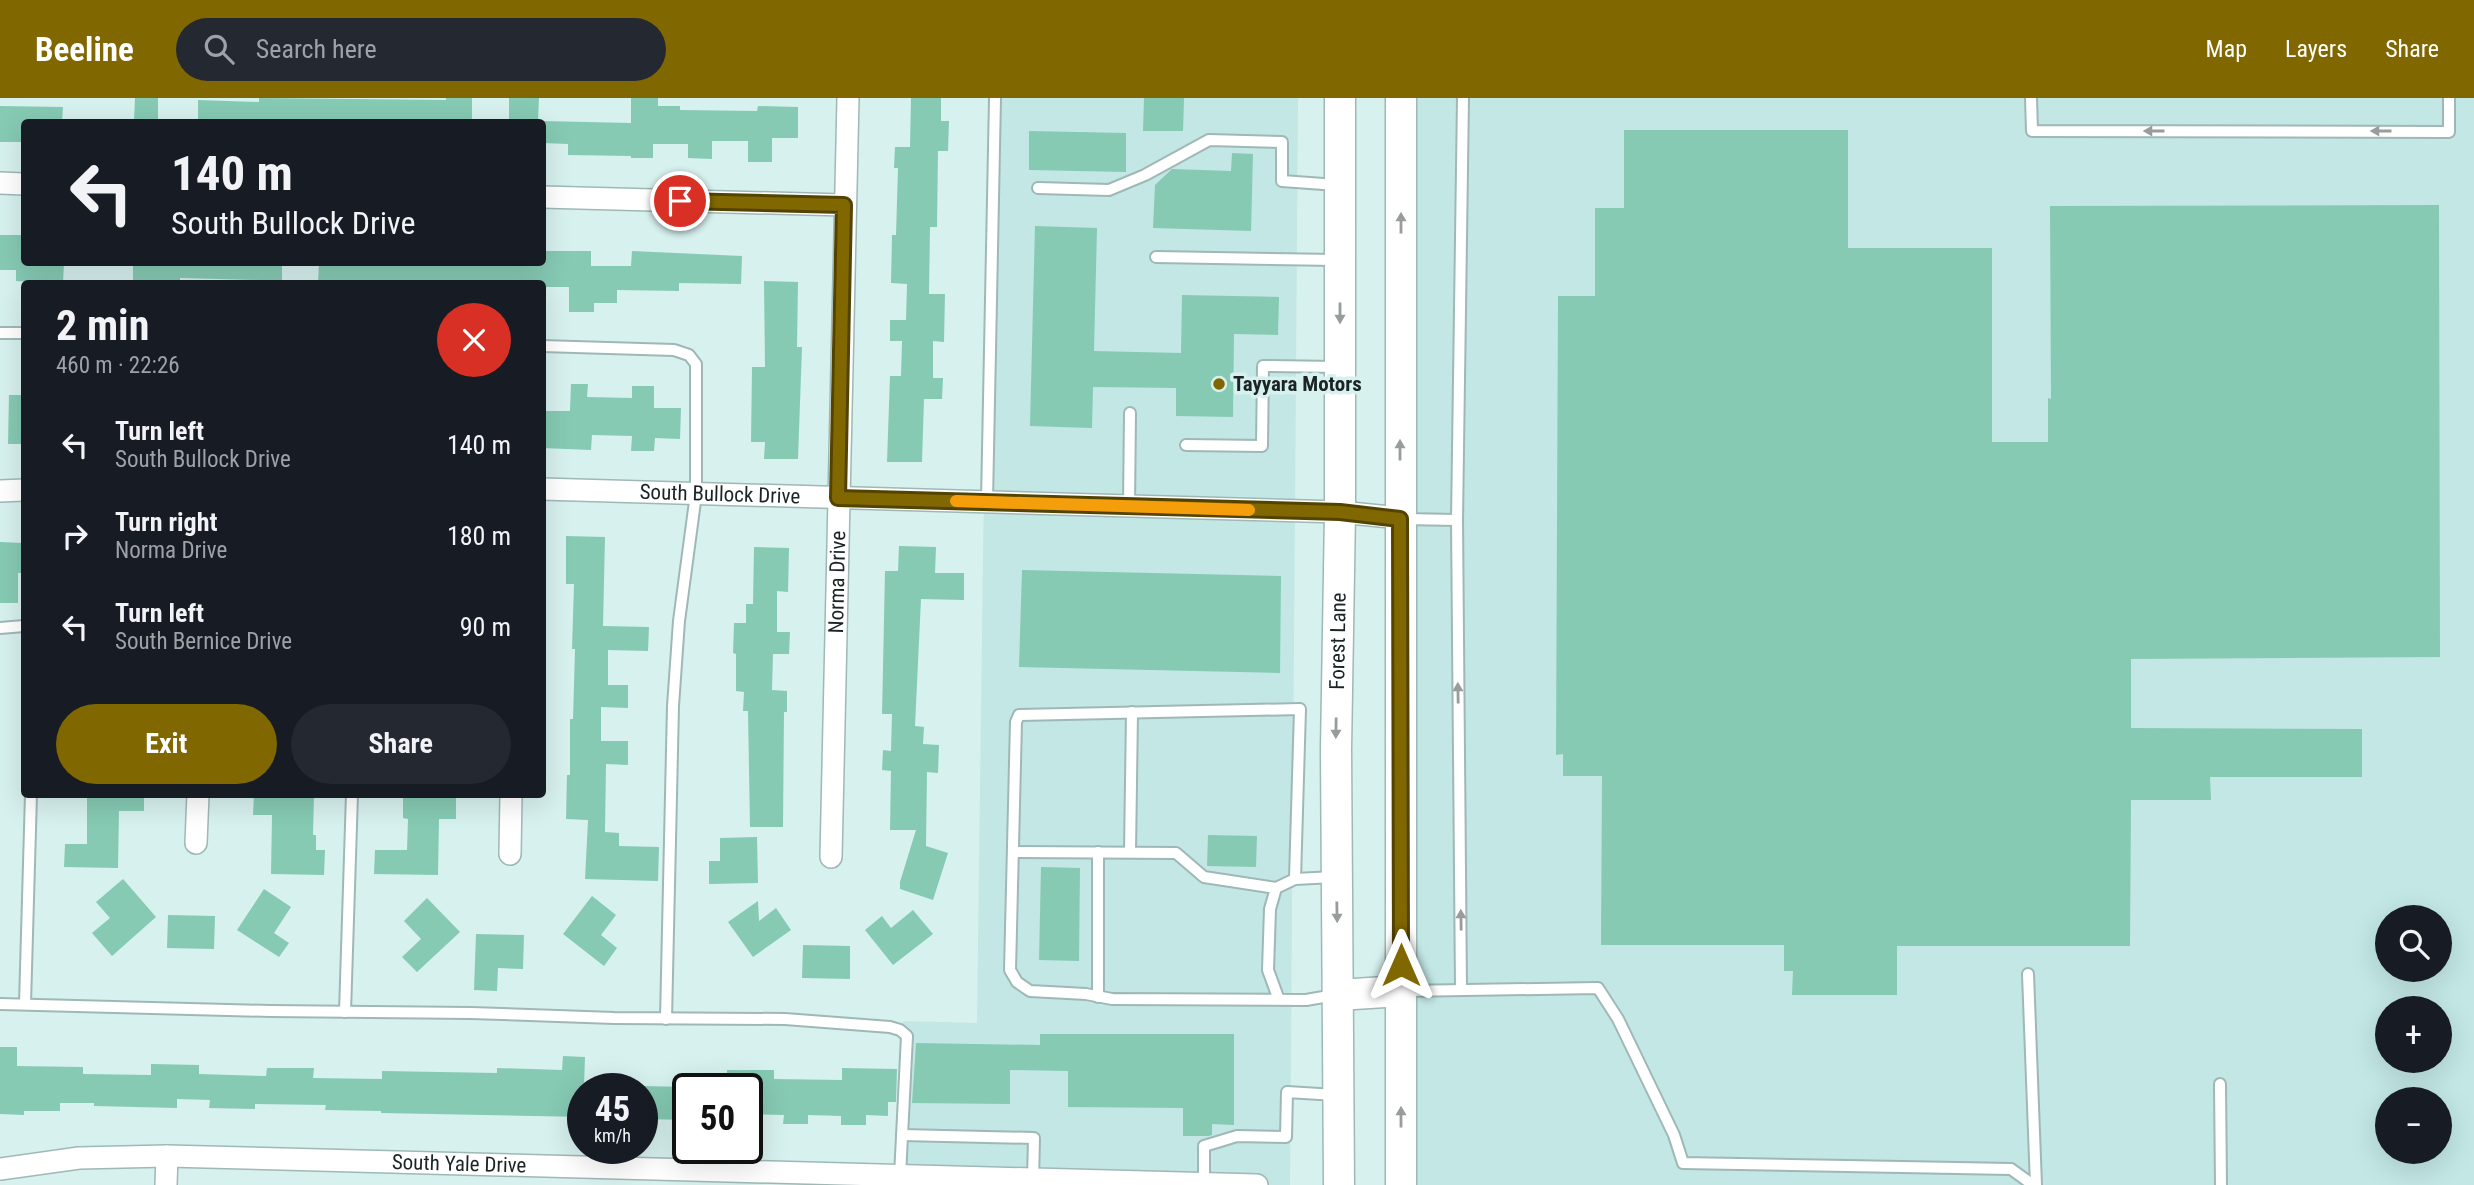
<!DOCTYPE html>
<html lang="en">
<head>
<meta charset="utf-8">
<style>
	:root { --surface:#171b24; --page:#242831; --text:#f1f3f6; --muted:#9ea1a6; --accent:#806700 }
	body { margin:0; font-family:"Roboto Condensed",sans-serif; background:var(--page); color:var(--text); height:100vh; display:flex; flex-direction:column; font-size:26px; white-space:nowrap }
	* { box-sizing:border-box; margin:0 }
	p { font-size:23px; color:var(--muted) }
	.icon { flex:none; width:38px; height:38px; fill:none; stroke:currentColor; stroke-width:2; stroke-linecap:round; stroke-linejoin:round }
	.map { position:relative; flex:1; overflow:hidden }
	.panel { position:absolute; left:21px; top:182px; width:525px; height:518px; display:flex; flex-direction:column; background:var(--surface); border-radius:7px; box-shadow:0 7px 28px #0002 }
	.panel>* { flex:none }
	.top-card { position:absolute; left:21px; top:21px; width:525px; height:147px; border-radius:7px; box-shadow:0 7px 28px #0002; background:#171b24; color:var(--text); overflow:hidden }
	.fabs { position:absolute; left:2375px; top:807px; display:grid; gap:14px }
	.fabs a { display:grid; place-items:center; width:77px; height:77px; border-radius:50%; background:var(--surface); box-shadow:0 7px 28px #0002; font-size:35px }
	.speed { position:absolute; left:567px; top:975px; display:flex; gap:14px; font-size:35px; font-weight:700; text-align:center }
	.speed>* { display:grid; place-content:center; width:91px; height:91px; border-radius:50%; background:var(--surface); box-shadow:0 7px 28px #0002; line-height:1 }
	.speed small { font-size:18px; font-weight:400 }
	.speed .limit { border:4px solid #111; border-radius:10px; background:#fff; color:#111 }
	.pin { position:absolute; display:grid; place-items:center; width:60px; height:60px; color:#fff; margin:-30px; border:4px solid #fff; border-radius:50%; box-shadow:0 2px 7px #0007 }
	.me { position:absolute; width:77px; margin:-38px; rotate:0deg; stroke-linejoin:round; filter:drop-shadow(0 0 5px #0008) }
	.turn { display:flex; align-items:center; gap:24px; height:147px; padding:0 35px; font-size:32px }
	.turn .icon { width:91px; height:91px; stroke-width:2.5 }
	.turn b { display:block; font-size:49px; line-height:60px }
	.round { display:grid; place-items:center; flex:none; width:74px; height:74px; border-radius:37px; background:var(--page) }
	.headline { display:flex; align-items:center; justify-content:space-between; height:119px; padding:0 35px }
	h1 { font-size:42px; font-weight:700; line-height:52px }
	.action { display:flex; gap:14px; margin-top:auto; padding:14px 35px }
	.action a { flex:1; height:80px; border-radius:42px; background:var(--accent); color:#fff; font-size:28px; font-weight:700; line-height:80px; text-align:center }
	.action a+a { background:var(--page); color:var(--text) }
	ul { padding:0; list-style:none }
	li { display:flex; align-items:center; gap:21px; height:91px; padding:0 35px }
	li div { flex:1 }
	li b { display:block; font-size:26px }
	li em { font-style:normal }
	header { display:flex; align-items:center; gap:42px; box-sizing:border-box; height:98px; padding:0 35px; background:var(--accent); color:#fff }
	header strong { font-size:33px }
	nav { display:flex; gap:38px; margin-inline-start:auto; font-size:24px }
	.search { width:490px; height:63px; background:var(--page); display:flex; align-items:center; gap:18px; box-sizing:border-box; padding:0 24px; border-radius:38px; color:var(--muted); font-size:26px }
	.map>svg:first-child { display:block }
</style>
</head>
<body>
<header>
<strong>Beeline</strong>
<div class="search"><svg class="icon" aria-label="search" viewBox="0 0 24 24"><circle cx="10" cy="10" r="6"/><path d="M15 15l6 6"/></svg>Search here</div>
<nav><a>Map</a><a>Layers</a><a>Share</a></nav>
</header>
<div class="map">
<svg width="2474" height="1087" viewBox="0 0 2474 1087">
	<rect width="100%" height="100%" fill="#d7f1ef"/>
	<g fill="#c2e7e4" fill-rule="evenodd">
		<polygon points="989,0 1298,0 1290,1087 899,1087 903,923 977,925"/>
		<path d="M1404 0H2474V1087H1396ZM2387 819H2440V872H2387ZM2387 910H2440V962H2387ZM2387 1001H2440V1054H2387Z"/>
	</g>
	<g fill="#86cab4">
		<polygon points="135,0 158,0 158,24 134,24"/>
		<polygon points="259,0 446,2 446,0 472,0 472,24 198,24 198,2 259,4"/>
		<polygon points="509,0 539,0 538,24 509,24"/>
		<polygon points="631,0 658,0 658,8 680,8 680,12 757,13 758,8 798,9 798,40 772,40 772,64 748,64 748,43 712,43 712,61 688,60 688,46 653,46 653,60 631,60 631,58 568,57 568,46 542,45 542,23 631,25"/>
		<polygon points="911,0 941,0 941,23 949,23 948,53 938,53 937,129 930,129 929,196 945,196 944,244 933,243 933,280 943,280 942,301 924,301 922,364 887,364 890,278 901,278 902,243 890,243 890,222 906,222 907,186 891,185 892,137 896,137 898,70 894,70 895,49 910,49"/>
		<polygon points="1144,0 1184,0 1183,33 1143,33"/>
		<polygon points="0,8 63,9 62,24 24,24 24,44 0,44"/>
		<polygon points="1624,32 1848,32 1848,150 1992,150 1992,344 2048,344 2048,300 2051,301 2050,108 2439,107 2440,559 2131,561 2131,630 2362,631 2362,679 2210,679 2211,702 2131,702 2130,848 1897,848 1897,897 1792,897 1793,873 1784,873 1784,847 1601,847 1602,678 1563,678 1563,656 1556,657 1558,198 1595,198 1595,110 1624,110"/>
		<polygon points="1029,33 1126,35 1126,74 1029,72"/>
		<polygon points="1232,55 1253,56 1251,133 1153,130 1155,87 1172,71 1231,73"/>
		<polygon points="1035,128 1097,130 1094,253 1181,255 1182,197 1279,199 1278,237 1234,236 1233,319 1176,318 1176,290 1093,289 1092,330 1030,328"/>
		<polygon points="0,137 24,137 24,164 64,164 63,186 16,183 16,172 0,172"/>
		<polygon points="542,153 591,153 591,168 631,168 632,153 742,158 741,186 679,185 679,193 617,192 617,205 594,205 594,214 569,214 569,189 542,189 542,186 318,186 319,164 542,164"/>
		<polygon points="133,164 282,164 282,186 259,186 259,182 180,180 180,186 133,186"/>
		<polygon points="764,183 798,184 797,249 802,249 798,361 764,361 765,344 751,344 752,269 765,269"/>
		<polygon points="571,286 588,286 587,299 632,300 632,288 654,288 654,310 681,310 680,341 655,340 654,353 631,353 632,338 592,337 591,352 542,350 542,313 570,313"/>
		<polygon points="9,297 24,297 24,346 8,346"/>
		<polygon points="566,438 605,439 603,528 649,529 648,553 608,552 608,587 628,587 628,610 601,609 601,643 628,643 628,667 606,666 605,734 619,735 619,748 659,749 658,783 585,781 588,722 566,721 567,677 570,677 570,621 573,621 575,551 572,551 574,486 566,486"/>
		<polygon points="0,444 24,445 24,475 18,475 18,505 0,505"/>
		<polygon points="899,448 936,449 935,475 964,475 964,502 921,501 915,628 924,629 923,646 939,647 938,675 927,674 926,748 948,755 933,802 900,791 900,784 916,732 890,732 891,673 882,672 883,652 891,653 892,616 882,616 885,473 898,473"/>
		<polygon points="754,449 789,450 788,494 777,493 777,534 790,534 789,556 773,556 772,592 787,593 787,614 784,614 783,729 750,729 748,613 743,613 744,594 736,593 736,556 733,555 734,525 746,525 746,506 753,506"/>
		<polygon points="1022,472 1281,478 1280,575 1019,569"/>
		<polygon points="87,696 144,696 144,713 119,713 118,770 64,769 65,746 87,746"/>
		<polygon points="254,696 314,696 313,737 316,737 316,752 325,752 324,777 271,776 272,717 253,717"/>
		<polygon points="403,696 456,696 456,721 439,721 438,777 374,776 375,752 407,752 408,721 403,720"/>
		<polygon points="1208,737 1257,738 1256,769 1207,768"/>
		<polygon points="757,739 758,785 709,786 709,763 720,763 720,740"/>
		<polygon points="1041,769 1080,770 1079,863 1039,862"/>
		<polygon points="123,781 156,819 112,858 92,835 110,820 96,804"/>
		<polygon points="264,791 291,809 274,835 289,845 279,859 237,832"/>
		<polygon points="592,798 616,817 601,837 617,850 604,868 563,836"/>
		<polygon points="427,800 460,834 417,874 402,859 421,841 404,823"/>
		<polygon points="758,803 759,823 776,810 791,832 753,859 728,824"/>
		<polygon points="913,812 933,836 893,867 865,832 882,818 891,830"/>
		<polygon points="168,817 215,818 214,851 167,850"/>
		<polygon points="476,836 524,837 523,871 498,870 497,893 474,892"/>
		<polygon points="803,847 850,848 850,881 802,880"/>
		<polygon points="1040,936 1234,936 1234,1027 1212,1026 1212,1037 1209,1038 1183,1038 1183,1010 1068,1009 1068,973 1010,972 1010,1006 912,1005 916,945 1040,947"/>
		<polygon points="0,949 17,949 17,968 83,969 83,976 151,977 151,966 199,967 199,976 266,978 267,970 314,970 313,980 382,981 382,973 497,975 497,970 562,972 563,958 585,959 583,1019 381,1015 381,1013 325,1012 326,1007 255,1006 255,1011 209,1010 210,1002 177,1001 177,1010 94,1008 94,1005 60,1005 60,1013 24,1013 24,1017 0,1016"/>
		<polygon points="842,970 897,971 896,1004 888,1004 888,1018 866,1017 866,1027 841,1027 841,1018 808,1017 808,1026 783,1026 784,1017 747,1016 747,990 727,990 727,972 774,972 774,981 842,982"/>
		<polygon points="642,988 688,989 688,1022 642,1021"/>
	</g>
	<g fill="none" stroke-linecap="round" stroke-linejoin="round">
		<g stroke="#9fb8b6" stroke-width="14">
			<g id="lane">
				<polyline points="2031,0 2032,33 2449,34 2449,0"/>
				<polyline points="1038,90 1109,92 1145,77 1209,42 1282,44 1282,83 1337,87"/>
				<polyline points="1156,159 1337,162"/>
				<polyline points="0,235 24,235"/>
				<polyline points="542,248 674,252 689,257 696,266 696,396 679,523 673,608 666,921"/>
				<polyline points="1186,347 1262,348 1263,268 1337,269"/>
				<polyline points="987,403 995,0"/>
				<polyline points="1129,408 1130,315"/>
				<polyline points="1403,421 1457,422"/>
				<polyline points="0,530 24,528"/>
				<polyline points="1013,754 1176,755 1204,779 1276,790"/>
				<polyline points="1130,754 1132,614"/>
				<polyline points="1295,781 1334,779"/>
				<polyline points="2028,876 2036,1087"/>
				<polyline points="1461,890 1457,422 1463,0"/>
				<polyline points="1404,893 1598,890 1618,921 1674,1037 1683,1065 2011,1071 2033,1087"/>
				<polyline points="1098,899 1098,754"/>
				<polyline points="1279,902 1268,872 1270,811 1276,790 1295,781 1300,611 1019,617 1016,624 1010,872 1017,884 1030,893 1086,896 1112,901 1306,902 1335,897"/>
				<polyline points="0,906 270,913 471,915 614,920 785,921 890,929 900,932 907,938 900,1078"/>
				<polyline points="25,906 31,696"/>
				<polyline points="345,914 352,696"/>
				<polyline points="2220,986 2221,1087"/>
				<polyline points="902,1037 1034,1040 1033,1082"/>
				<polyline points="1204,1086 1204,1048 1237,1038 1286,1039 1287,994 1336,997"/>
			</g>
		</g>
		<g stroke="#9fb8b6" stroke-width="24">
			<g id="street">
				<polyline points="0,85 24,86"/>
				<polyline points="542,99 844,107"/>
				<path id="s1" d="M542 391 1340 414 1400 420"/>
				<polyline points="0,393 24,392"/>
				<polyline points="196,745 198,696"/>
				<polyline points="510,756 511,696"/>
				<path id="s2" d="M831 759 848 0"/>
				<path id="s3" d="M0 1071 79 1060 167 1058 1257 1087"/>
				<polyline points="166,1087 167,1058"/>
			</g>
		</g>
		<g stroke="#9fb8b6" stroke-width="33">
			<g id="secondary">
				<polyline points="1401,0 1401,1087"/>
				<polyline points="1338,897 1401,893"/>
				<path id="s4" d="M1339 1087 1336 651 1340 414V0"/>
			</g>
		</g>
		<use href="#lane" stroke="#fff" stroke-width="10"/>
		<use href="#street" stroke="#fff" stroke-width="21"/>
		<use href="#secondary" stroke="#fff" stroke-width="30"/>
	</g>
	<defs><path id="oneway-solid" d="M-6-.8H1V-3.2L6.5 0L1 3.2V.8H-6Z" transform="scale(1.75)"/></defs>
	<g fill="#989c9c">
		<use href="#oneway-solid" transform="translate(2154 33) rotate(-180)"/>
		<use href="#oneway-solid" transform="translate(2381 33) rotate(-180)"/>
		<use href="#oneway-solid" transform="translate(1401 125) rotate(-90)"/>
		<use href="#oneway-solid" transform="translate(1340 215) rotate(90)"/>
		<use href="#oneway-solid" transform="translate(1400 352) rotate(-90)"/>
		<use href="#oneway-solid" transform="translate(1458 595) rotate(-91)"/>
		<use href="#oneway-solid" transform="translate(1336 630) rotate(91)"/>
		<use href="#oneway-solid" transform="translate(1337 814) rotate(89)"/>
		<use href="#oneway-solid" transform="translate(1461 822) rotate(-91)"/>
		<use href="#oneway-solid" transform="translate(1401 1019) rotate(-90)"/>
	</g>
	<g fill="none" stroke-linecap="round" stroke-linejoin="round">
		<g stroke="#534300" stroke-width="18">
			<polyline id="route" points="680,103 844,107 838,400 1340,414 1400,421 1401,867"/>
		</g>
		<use href="#route" stroke="#806700" stroke-width="12"/>
		<polyline stroke="#f59e0b" stroke-width="12" points="956,403 1249,412"/>
	</g>
	<circle fill="#806700" stroke="#d7f1ef" stroke-width="2.5" cx="1219" cy="286" r="7"/>
	<g text-anchor="middle" stroke-width="7" stroke-linejoin="round" paint-order="stroke">
		<g font-size="21" font-weight="bold" fill="#1b2424" stroke="#d7f1ef" text-anchor="start">
			<text x="1233" y="293">Tayyara Motors</text>
		</g>
		<g font-size="21" fill="#1b2424" stroke="#d7f1ef">
			<text dy="7" stroke="none"><textPath href="#s1" startOffset="178">South Bullock Drive</textPath></text>
			<text dy="7" stroke="none"><textPath href="#s2" startOffset="275">Norma Drive</textPath></text>
			<text dy="7" stroke="none"><textPath href="#s4" startOffset="544">Forest Lane</textPath></text>
			<text dy="7" stroke="none"><textPath href="#s3" startOffset="460">South Yale Drive</textPath></text>
		</g>
	</g>
</svg>
<div class="fabs">
<a><svg class="icon" aria-label="search" viewBox="0 0 24 24"><circle cx="10" cy="10" r="6"/><path d="M15 15l6 6"/></svg></a>
<a>+</a>
<a>−</a>
</div>
<div class="speed"><div>45<small>km/h</small></div><div class="limit">50</div></div>
<div class="pin" style="left:680px;top:103px;background:#d93025"><svg class="icon" aria-label="arrive" viewBox="0 0 24 24"><path d="M6 21V4h12l-3 4 3 4H6"/></svg></div>
<svg class="me" style="left:1401px;top:867px" viewBox="-20 -20 40 40"><path d="M0-17L14 15 0 8-14 15z" fill="#806700" stroke="#fff" stroke-width="4"/></svg>
<div class="top-card">
<div class="turn"><svg class="icon" aria-label="left" viewBox="0 0 24 24"><path d="M17 20v-9H6M10 6l-5 5 5 5"/></svg><div><b>140 m</b>South Bullock Drive</div></div>
</div>
<section class="panel">
<div class="headline"><div><h1>2 min</h1><p>460 m · 22:26</p></div><a class="round" style="background:#d93025;color:#fff"><svg class="icon" aria-label="close" viewBox="0 0 24 24"><path d="M6 6l12 12M18 6L6 18"/></svg></a></div>
<ul>
<li><svg class="icon" aria-label="left" viewBox="0 0 24 24"><path d="M17 20v-9H6M10 6l-5 5 5 5"/></svg><div><b>Turn left</b><p>South Bullock Drive</p></div><em>140 m</em></li>
<li><svg class="icon" aria-label="right" viewBox="0 0 24 24"><path d="M7 20v-9h11M14 6l5 5-5 5"/></svg><div><b>Turn right</b><p>Norma Drive</p></div><em>180 m</em></li>
<li><svg class="icon" aria-label="left" viewBox="0 0 24 24"><path d="M17 20v-9H6M10 6l-5 5 5 5"/></svg><div><b>Turn left</b><p>South Bernice Drive</p></div><em>90 m</em></li>
</ul>
<div class="action"><a>Exit</a><a>Share</a></div>
</section>
</div>
</body>
</html>
